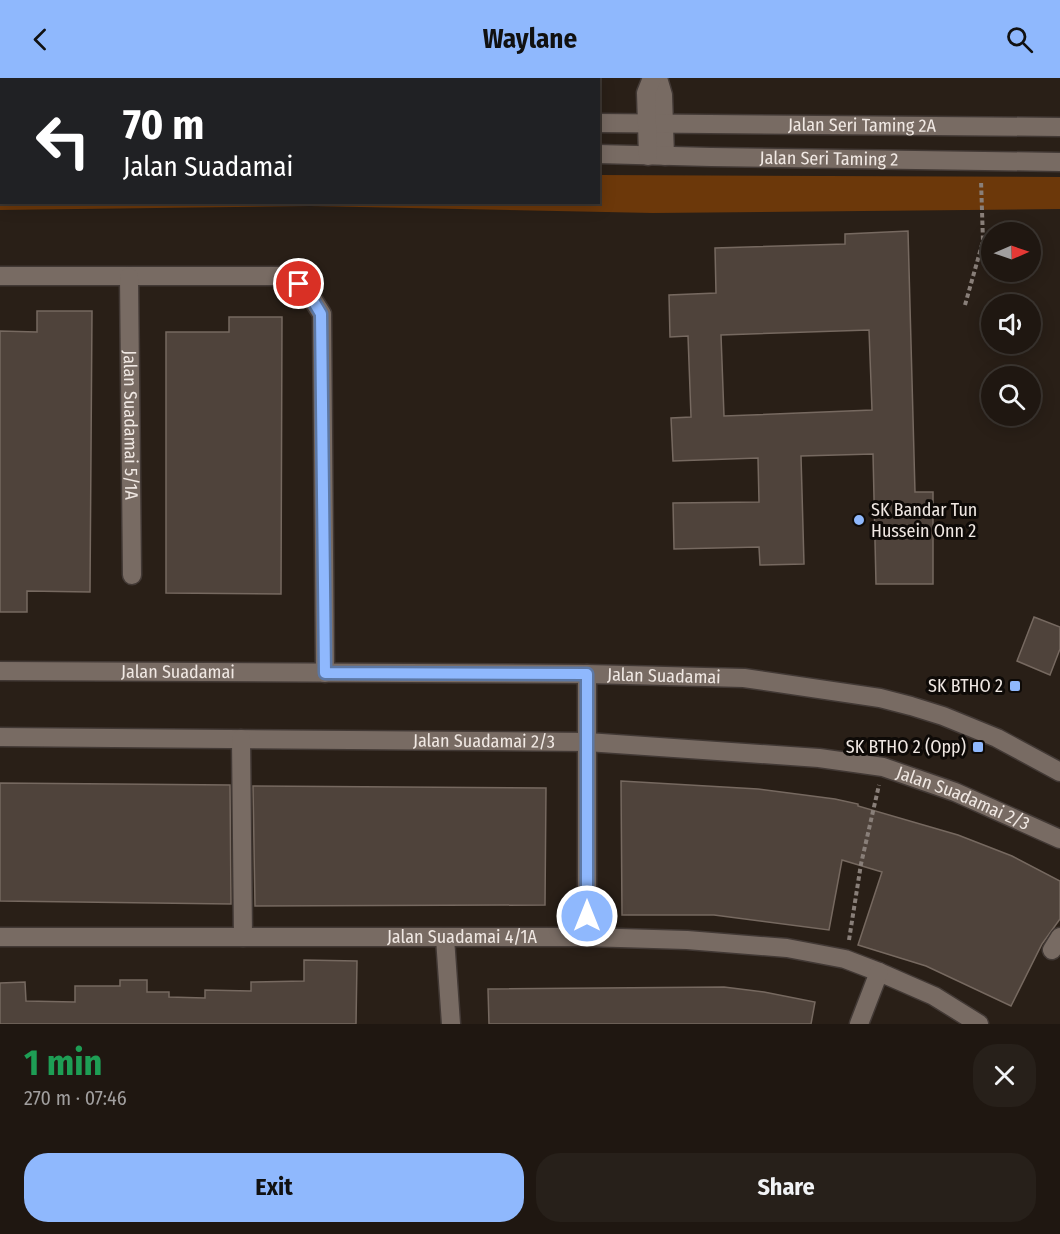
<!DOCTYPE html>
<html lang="en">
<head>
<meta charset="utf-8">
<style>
	:root { --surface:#1f1711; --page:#27201a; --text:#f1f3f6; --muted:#a19f9f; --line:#3c3631; --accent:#8fb8fd }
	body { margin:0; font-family:"Fira Sans Condensed",sans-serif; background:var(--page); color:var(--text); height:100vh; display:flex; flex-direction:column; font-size:22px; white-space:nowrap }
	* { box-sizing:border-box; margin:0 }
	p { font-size:20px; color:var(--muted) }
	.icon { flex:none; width:33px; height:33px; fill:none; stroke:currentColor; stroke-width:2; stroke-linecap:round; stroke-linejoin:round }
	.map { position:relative; height:946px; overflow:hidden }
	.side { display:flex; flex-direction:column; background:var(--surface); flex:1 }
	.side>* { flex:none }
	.guide { position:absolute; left:0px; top:0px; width:600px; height:126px; box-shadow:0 3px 15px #0003,0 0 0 2px var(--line); background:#202124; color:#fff; overflow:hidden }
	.needle { width:39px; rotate:88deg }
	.buttons { position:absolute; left:981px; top:144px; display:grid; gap:12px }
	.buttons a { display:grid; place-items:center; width:60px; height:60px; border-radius:50%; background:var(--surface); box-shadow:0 3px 15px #0003,0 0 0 2px var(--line); font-size:30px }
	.pin { position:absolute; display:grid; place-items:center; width:51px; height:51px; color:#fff; margin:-26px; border:3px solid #fff; border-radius:50%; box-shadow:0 2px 6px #0007 }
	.me { position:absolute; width:66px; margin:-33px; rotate:0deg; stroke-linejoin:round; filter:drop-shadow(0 0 4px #0008) }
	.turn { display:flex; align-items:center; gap:21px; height:126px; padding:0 24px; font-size:27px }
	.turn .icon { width:78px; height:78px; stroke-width:2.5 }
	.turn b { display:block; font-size:42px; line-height:51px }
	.round { display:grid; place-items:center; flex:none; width:63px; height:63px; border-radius:24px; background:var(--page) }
	.head { display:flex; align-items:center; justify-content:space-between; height:102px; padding:0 24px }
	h1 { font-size:36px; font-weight:700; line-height:45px; color:#1e9e55 }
	.action { display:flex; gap:12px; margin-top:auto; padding:12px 24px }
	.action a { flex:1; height:69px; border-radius:24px; background:var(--accent); color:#111; font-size:24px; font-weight:700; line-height:69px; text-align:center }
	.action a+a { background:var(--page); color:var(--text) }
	header { display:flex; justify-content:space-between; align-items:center; height:78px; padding:0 24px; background:var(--accent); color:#111; font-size:27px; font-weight:700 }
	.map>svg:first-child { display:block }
</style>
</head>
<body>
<header><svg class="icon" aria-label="back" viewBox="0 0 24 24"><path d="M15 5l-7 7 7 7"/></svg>Waylane<svg class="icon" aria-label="search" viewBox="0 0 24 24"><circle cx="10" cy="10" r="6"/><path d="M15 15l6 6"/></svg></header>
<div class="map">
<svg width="1060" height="946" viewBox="0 0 1060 946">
	<rect width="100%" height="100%" fill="#291f17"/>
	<polygon fill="#6c380a" points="0,94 2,124 598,124 599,97 1060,99 1060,131 653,135 310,128 0,132"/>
	<g fill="#4f433b" stroke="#766960" stroke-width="1.5" fill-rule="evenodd">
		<path d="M908 153 915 414H933V506H876L873 376 801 378 804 486 760 487 759 469 674 471 673 425 759 424 758 380 673 383 671 340 691 339 688 258 670 259 669 217 716 215 715 170 845 166V156ZM869 252 872 332 724 338 721 257Z"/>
		<polygon points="37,233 92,233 90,514 27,513 27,534 0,534 0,253 37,254"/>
		<polygon points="229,239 282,239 281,516 166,515 166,254 229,254"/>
		<polygon points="1034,539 1060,549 1060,571 1050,597 1017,583"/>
		<polygon points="621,703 758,711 835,721 858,726 858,728 958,757 1012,778 1060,803 1060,841 1042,866 1011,928 926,888 858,867 882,794 842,782 829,852 714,837 622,837"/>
		<polygon points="0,705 230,707 231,826 0,823"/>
		<polygon points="253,708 546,710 545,827 255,828"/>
		<polygon points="304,882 357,883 356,946 0,946 0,905 25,904 26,923 75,924 75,908 120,908 120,902 147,902 147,914 169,914 169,919 205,920 205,912 251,913 251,904 304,903"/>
		<polygon points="724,909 764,914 815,924 811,946 489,946 488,911"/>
	</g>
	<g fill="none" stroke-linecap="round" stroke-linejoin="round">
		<g stroke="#423935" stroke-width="21">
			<g id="minor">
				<polyline points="658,0 663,17 665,78"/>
				<polyline points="0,35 2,35"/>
				<path id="s1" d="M598 45 1060 49"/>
				<polyline points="0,66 2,66"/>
				<path id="s2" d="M598 76 711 79 1060 84"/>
				<polyline points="648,78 646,15 652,0"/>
				<polyline points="0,198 289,198 308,214 322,236 325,595"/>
				<path id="s3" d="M129 199 132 497"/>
				<path id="s4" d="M0 593 587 596 744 600 880 620 911 628 943 638 997 660 1060 694"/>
				<polyline points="587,596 587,859"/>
				<path id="s5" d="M0 659 587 664 819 680 883 689 955 714 1060 761"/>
				<polyline points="241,661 243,859"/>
				<path id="s6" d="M0 859H587L687 862 787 870 845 881 879 894 934 918 979 946"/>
				<polyline points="445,860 451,946"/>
				<polyline points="1052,872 1060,859"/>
				<polyline points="859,946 879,894"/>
			</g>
		</g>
		<g stroke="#897f79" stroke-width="4" stroke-dasharray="4.5 3" stroke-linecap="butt">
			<polyline points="965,227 983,163 981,102"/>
			<polyline points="849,862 861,786 879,707"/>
		</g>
		<use href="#minor" stroke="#786b63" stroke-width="18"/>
	</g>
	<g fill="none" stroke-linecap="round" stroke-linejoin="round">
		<g stroke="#5d78a4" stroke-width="15">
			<polyline id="route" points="299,206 308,214 321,236 325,595 587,596 587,838"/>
		</g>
		<use href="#route" stroke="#8fb8fd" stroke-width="10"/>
	</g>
	<g fill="#8fb8fd" stroke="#0e0a07" stroke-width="2">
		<circle cx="859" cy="442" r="6"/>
		<rect x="1009" y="602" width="12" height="12" rx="3"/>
		<rect x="972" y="663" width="12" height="12" rx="3"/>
	</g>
	<g text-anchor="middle" stroke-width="6" stroke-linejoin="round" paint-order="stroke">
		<g font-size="18" fill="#f0e8e3" stroke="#0e0a07">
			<text dy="6" stroke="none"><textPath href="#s1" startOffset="264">Jalan Seri Taming 2A</textPath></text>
			<text dy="6" stroke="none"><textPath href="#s2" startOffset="231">Jalan Seri Taming 2</textPath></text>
			<text dy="6" stroke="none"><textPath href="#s3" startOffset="148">Jalan Suadamai 5/1A</textPath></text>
			<text dy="6" stroke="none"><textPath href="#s4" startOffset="178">Jalan Suadamai</textPath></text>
			<text dy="6" stroke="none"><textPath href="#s4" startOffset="664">Jalan Suadamai</textPath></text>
			<text dy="6" stroke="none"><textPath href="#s5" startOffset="484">Jalan Suadamai 2/3</textPath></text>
			<text dy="6" stroke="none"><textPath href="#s5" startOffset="970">Jalan Suadamai 2/3</textPath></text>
			<text dy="6" stroke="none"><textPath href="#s6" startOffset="462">Jalan Suadamai 4/1A</textPath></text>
		</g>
		<g font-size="18" fill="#f0e8e3" stroke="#0e0a07" text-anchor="end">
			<text x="871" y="438" text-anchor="start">SK Bandar Tun<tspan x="871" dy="21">Hussein Onn 2</tspan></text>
			<text x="1003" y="614">SK BTHO 2</text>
			<text x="966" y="675">SK BTHO 2 (Opp)</text>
		</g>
	</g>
</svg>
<div class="buttons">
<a><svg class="needle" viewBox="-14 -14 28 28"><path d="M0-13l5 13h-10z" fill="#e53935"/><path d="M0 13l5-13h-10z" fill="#a19f9f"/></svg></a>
<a><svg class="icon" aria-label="sound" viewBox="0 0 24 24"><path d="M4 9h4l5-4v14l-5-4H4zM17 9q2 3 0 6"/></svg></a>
<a><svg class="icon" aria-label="search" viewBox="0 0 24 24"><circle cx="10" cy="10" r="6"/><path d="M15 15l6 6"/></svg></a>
</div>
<div class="pin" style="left:299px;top:206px;background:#d93025"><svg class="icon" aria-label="arrive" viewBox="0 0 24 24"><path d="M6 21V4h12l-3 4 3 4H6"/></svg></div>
<svg class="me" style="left:587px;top:838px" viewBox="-20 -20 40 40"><circle r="17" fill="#8fb8fd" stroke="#fff" stroke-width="3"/><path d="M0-11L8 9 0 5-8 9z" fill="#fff"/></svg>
<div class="guide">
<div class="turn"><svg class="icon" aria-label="left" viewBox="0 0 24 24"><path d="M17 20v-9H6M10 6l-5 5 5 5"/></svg><div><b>70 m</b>Jalan Suadamai</div></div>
</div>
</div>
<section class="side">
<div class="head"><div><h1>1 min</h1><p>270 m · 07:46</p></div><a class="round"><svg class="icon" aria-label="close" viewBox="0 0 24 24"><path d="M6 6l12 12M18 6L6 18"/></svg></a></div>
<div class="action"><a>Exit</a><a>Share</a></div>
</section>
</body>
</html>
